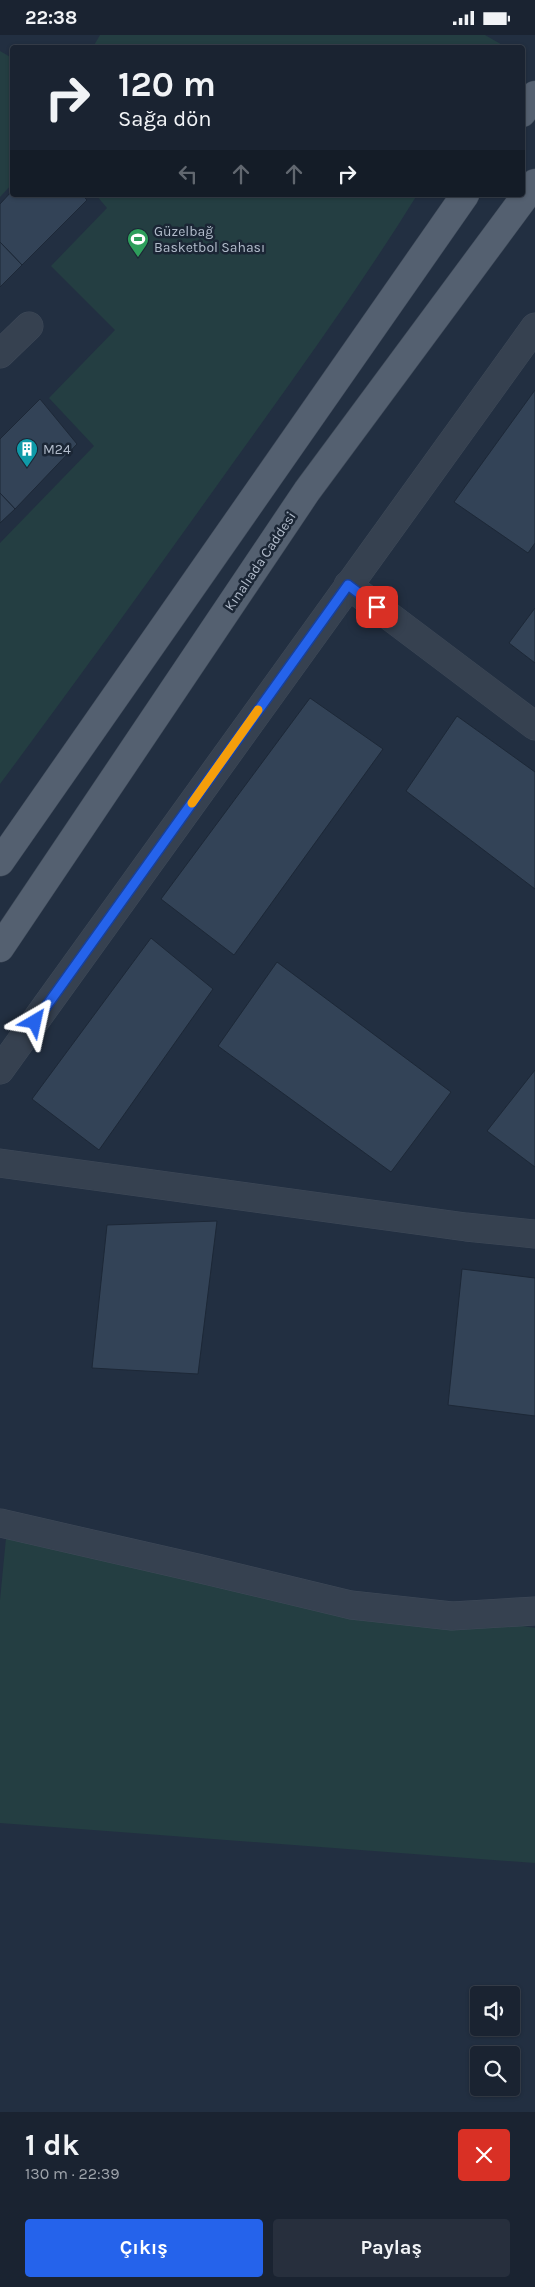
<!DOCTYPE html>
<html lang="tr">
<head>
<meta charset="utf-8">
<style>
	:root { --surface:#1a2331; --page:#272f3d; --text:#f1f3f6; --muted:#9fa4ab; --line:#38404d; --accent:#2563eb }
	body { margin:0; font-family:Karla,sans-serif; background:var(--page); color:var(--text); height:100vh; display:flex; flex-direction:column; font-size:19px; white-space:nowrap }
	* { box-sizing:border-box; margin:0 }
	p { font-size:16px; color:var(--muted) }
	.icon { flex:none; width:28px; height:28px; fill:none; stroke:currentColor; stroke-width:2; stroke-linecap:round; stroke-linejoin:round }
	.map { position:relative; height:2077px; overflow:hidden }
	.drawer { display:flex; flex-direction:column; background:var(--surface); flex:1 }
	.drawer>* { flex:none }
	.hud { position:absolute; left:10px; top:10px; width:515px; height:152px; border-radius:5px; box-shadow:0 1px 4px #0004,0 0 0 1px var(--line); background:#1a2331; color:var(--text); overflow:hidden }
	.fabs { position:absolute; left:470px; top:1951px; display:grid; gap:10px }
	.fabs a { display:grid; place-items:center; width:50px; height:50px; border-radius:5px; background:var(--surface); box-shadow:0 1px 4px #0004,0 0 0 1px var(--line); font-size:25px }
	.pin { position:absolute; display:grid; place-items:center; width:42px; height:42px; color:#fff; margin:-21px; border-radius:10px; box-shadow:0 2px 8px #0006 }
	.me { position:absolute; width:55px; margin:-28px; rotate:36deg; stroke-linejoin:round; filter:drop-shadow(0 0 4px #0008) }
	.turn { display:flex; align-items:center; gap:18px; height:105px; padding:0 25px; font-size:22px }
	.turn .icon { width:65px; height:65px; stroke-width:2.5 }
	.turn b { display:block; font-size:35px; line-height:42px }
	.lanes { display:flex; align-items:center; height:48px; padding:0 25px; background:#0003; justify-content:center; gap:25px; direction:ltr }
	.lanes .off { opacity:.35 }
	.round { display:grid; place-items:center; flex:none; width:52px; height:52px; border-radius:5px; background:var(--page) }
	.summary { display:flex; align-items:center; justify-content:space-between; height:85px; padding:0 25px }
	h1 { font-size:30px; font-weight:700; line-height:38px }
	.cta { display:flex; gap:10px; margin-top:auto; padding:10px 25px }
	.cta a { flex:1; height:58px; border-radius:5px; background:var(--accent); color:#fff; font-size:20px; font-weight:700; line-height:58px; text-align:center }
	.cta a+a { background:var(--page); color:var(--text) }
	.status { display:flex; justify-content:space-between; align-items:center; height:35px; padding:0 25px; background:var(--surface); direction:ltr }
	.status svg { height:14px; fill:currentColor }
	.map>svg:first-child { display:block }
</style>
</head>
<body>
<div class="status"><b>22:38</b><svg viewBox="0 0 49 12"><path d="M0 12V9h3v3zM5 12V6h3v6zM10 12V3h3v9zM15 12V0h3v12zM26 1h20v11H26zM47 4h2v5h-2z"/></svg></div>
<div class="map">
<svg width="535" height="2077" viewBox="0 0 535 2077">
	<rect width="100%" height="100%" fill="#222f41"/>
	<g fill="#243e42">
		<polygon points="100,0 485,0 506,12 93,12"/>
		<polygon points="0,16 12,23 12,149 0,162"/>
		<path d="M96 160H417C360 252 296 340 233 428 156 536 79 643 0 749V508L94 411 49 363 115 295 51 231 107 173Z"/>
		<polygon points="6,1503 535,1593 535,1828 0,1788 0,1565"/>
	</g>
	<g fill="#334357" stroke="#1d2837">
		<polygon points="12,156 12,160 82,160 87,165 22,230 0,207 0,169"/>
		<polygon points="0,207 22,230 0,252"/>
		<polygon points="535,355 535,508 528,518 454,467"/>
		<polygon points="40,364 77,409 15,474 0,458 0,404"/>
		<polygon points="0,458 15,474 0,488"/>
		<polygon points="535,573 535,628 509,608"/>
		<polygon points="310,663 383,714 234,920 161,864"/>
		<polygon points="457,681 535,737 535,854 406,756"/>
		<polygon points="151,903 213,954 99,1115 32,1064"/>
		<polygon points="277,927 451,1057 391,1137 218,1011"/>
		<polygon points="535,1035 535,1132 487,1096"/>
		<polygon points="217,1186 198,1339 92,1333 107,1190"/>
		<polygon points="462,1234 535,1243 535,1381 448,1370"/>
	</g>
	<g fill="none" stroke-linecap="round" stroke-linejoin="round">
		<g stroke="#3f4a59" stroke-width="29">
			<g id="minor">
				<polyline points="0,319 29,291"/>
				<polyline points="348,550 535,691"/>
				<polyline points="0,1035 535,292"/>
				<polyline points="0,1128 466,1192 535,1199"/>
				<polyline points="0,1488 197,1533 351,1570 452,1581 535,1576"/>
			</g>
		</g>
		<g stroke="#3f4a59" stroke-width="29">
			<g id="major">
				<polyline points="522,78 535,60"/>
				<polyline points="0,827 465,160"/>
				<polyline points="0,913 307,456 535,148"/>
			</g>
		</g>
		<use href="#minor" stroke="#364150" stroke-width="28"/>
		<use href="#major" stroke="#546070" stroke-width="28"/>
	</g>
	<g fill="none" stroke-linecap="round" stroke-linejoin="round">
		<g stroke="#184099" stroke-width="12">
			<polyline id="route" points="35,987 348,550 377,572"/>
		</g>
		<use href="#route" stroke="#2563eb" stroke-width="9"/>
		<polyline stroke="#f59e0b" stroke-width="9" points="192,768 258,675"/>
	</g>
	<defs>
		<g id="stadium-pin" transform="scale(1.125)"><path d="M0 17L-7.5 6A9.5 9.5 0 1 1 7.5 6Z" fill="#2e9e5b" stroke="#1b2635"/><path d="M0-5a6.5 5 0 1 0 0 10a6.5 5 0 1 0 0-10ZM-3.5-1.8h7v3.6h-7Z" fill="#fff"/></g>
		<g id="building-pin" transform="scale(1.125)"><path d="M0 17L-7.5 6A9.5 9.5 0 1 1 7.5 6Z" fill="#0f9aa8" stroke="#1b2635"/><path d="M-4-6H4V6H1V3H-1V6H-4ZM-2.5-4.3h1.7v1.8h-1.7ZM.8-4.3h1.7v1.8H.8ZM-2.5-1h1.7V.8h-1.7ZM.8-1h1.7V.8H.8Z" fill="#fff"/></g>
	</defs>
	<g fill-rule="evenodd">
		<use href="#stadium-pin" x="138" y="204"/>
		<use href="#building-pin" x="27" y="414"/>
	</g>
	<g text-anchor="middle" stroke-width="5" stroke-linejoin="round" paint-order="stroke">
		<g font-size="14" fill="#b2bccb" stroke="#1b2635" text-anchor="start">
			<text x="154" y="201">Güzelbağ<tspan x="154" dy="16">Basketbol Sahası</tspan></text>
			<text x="43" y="419">M24</text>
		</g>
		<g font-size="14" fill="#b2bccb" stroke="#1b2635">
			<text transform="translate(260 526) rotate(-56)" y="5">Kınalıada Caddesi</text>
		</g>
	</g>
</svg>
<div class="fabs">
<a><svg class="icon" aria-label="sound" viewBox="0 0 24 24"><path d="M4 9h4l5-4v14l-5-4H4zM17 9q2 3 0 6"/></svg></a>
<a><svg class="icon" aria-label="search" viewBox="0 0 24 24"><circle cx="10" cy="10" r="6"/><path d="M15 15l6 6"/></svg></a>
</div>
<div class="pin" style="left:377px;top:572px;background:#d93025"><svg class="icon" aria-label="arrive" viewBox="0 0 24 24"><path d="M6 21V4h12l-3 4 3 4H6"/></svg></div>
<svg class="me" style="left:35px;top:987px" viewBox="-20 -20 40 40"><path d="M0-17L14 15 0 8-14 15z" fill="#2563eb" stroke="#fff" stroke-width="4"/></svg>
<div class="hud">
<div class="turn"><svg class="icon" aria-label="right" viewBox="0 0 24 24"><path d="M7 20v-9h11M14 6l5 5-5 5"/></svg><div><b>120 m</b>Sağa dön</div></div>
<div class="lanes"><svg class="icon off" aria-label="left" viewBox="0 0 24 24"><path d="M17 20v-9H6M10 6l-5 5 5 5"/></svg><svg class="icon off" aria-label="ahead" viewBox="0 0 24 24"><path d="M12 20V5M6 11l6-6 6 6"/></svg><svg class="icon off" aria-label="ahead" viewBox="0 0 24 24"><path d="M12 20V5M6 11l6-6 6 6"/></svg><svg class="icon" aria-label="right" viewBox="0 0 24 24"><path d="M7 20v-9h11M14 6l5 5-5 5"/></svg></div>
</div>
</div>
<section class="drawer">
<div class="summary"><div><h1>1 dk</h1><p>130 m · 22:39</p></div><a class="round" style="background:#d93025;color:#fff"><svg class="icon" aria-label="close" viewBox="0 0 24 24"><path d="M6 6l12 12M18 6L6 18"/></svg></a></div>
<div class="cta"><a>Çıkış</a><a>Paylaş</a></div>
</section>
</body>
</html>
